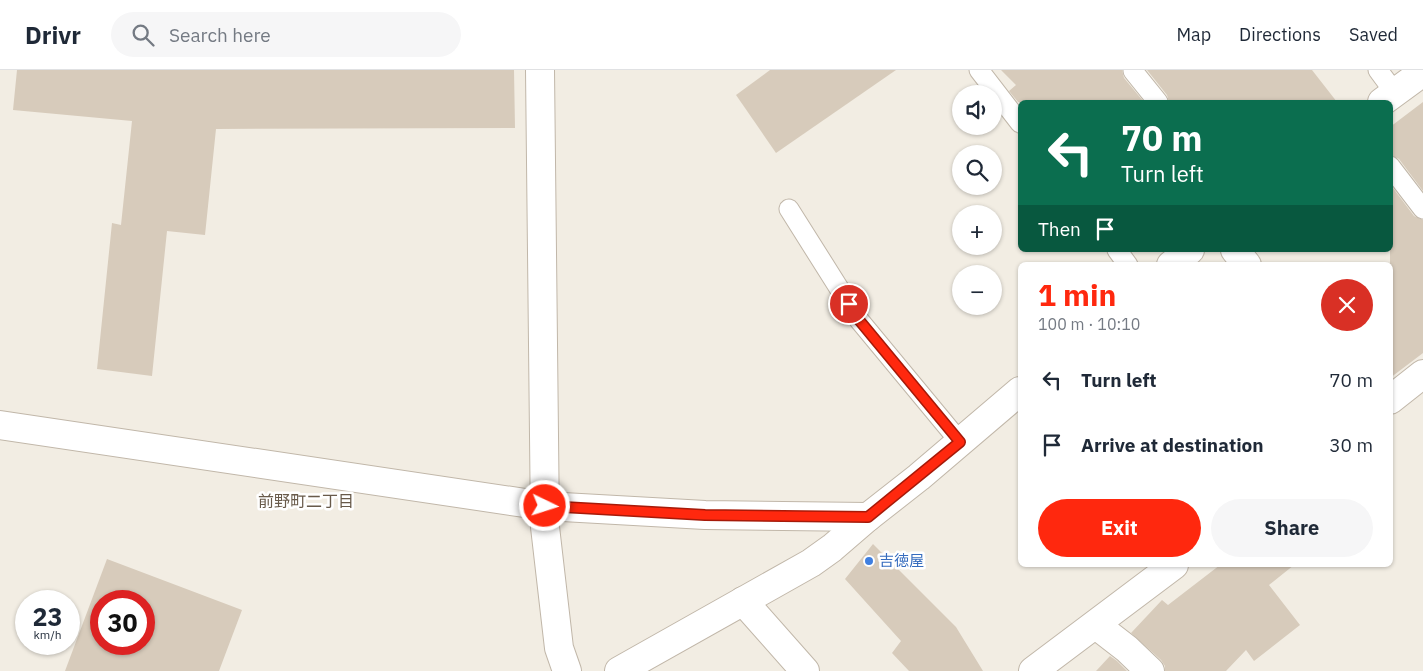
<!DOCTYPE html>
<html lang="en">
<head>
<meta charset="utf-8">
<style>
	:root { --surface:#fff; --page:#f6f6f7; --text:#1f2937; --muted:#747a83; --line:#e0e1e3; --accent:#ff280e }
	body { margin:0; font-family:"IBM Plex Sans","Noto Sans JP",sans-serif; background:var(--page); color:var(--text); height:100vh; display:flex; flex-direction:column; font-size:19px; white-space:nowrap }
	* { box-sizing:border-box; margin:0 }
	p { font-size:16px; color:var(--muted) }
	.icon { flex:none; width:28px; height:28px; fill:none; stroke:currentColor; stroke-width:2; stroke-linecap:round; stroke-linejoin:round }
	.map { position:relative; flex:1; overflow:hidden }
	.drawer { position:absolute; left:1018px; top:192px; width:375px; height:305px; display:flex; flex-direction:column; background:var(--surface); border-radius:8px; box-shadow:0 1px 4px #0004 }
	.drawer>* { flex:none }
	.top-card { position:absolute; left:1018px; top:30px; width:375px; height:152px; border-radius:8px; box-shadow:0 1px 4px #0004; background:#0b6e4f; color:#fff; overflow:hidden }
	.fabs { position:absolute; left:952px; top:15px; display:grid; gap:10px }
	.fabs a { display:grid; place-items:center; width:50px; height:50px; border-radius:50%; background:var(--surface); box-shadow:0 1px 4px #0004; font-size:25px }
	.speed { position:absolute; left:15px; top:520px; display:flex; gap:10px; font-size:25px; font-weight:700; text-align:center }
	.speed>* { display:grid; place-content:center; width:65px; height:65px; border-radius:50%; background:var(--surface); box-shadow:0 1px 4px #0004; line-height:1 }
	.speed small { font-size:12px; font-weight:400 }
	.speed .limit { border:8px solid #d22; background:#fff; color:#111 }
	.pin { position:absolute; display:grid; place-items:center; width:42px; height:42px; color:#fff; margin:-21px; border:2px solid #fff; border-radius:50%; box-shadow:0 1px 5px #0007 }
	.me { position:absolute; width:55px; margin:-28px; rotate:94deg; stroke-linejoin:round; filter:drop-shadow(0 0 4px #0008) }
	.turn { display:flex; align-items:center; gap:18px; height:105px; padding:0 20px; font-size:22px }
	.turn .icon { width:65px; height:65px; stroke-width:2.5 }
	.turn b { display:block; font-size:35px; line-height:42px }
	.then { display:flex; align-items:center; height:48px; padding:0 20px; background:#0003; gap:10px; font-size:19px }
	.round { display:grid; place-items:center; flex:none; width:52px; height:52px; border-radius:26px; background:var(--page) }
	.overview { display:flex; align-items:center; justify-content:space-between; height:85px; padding:0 20px }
	h1 { font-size:30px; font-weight:800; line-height:38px; color:var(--accent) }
	.primary-button { display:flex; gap:10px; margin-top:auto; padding:10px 20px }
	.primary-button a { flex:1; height:58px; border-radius:30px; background:var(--accent); color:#fff; font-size:20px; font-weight:800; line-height:58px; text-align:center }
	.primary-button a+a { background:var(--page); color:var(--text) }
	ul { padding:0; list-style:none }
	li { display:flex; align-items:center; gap:15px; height:65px; padding:0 20px }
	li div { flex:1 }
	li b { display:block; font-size:19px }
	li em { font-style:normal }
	header { display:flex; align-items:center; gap:30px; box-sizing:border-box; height:70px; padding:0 25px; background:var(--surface); border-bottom:1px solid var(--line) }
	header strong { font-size:24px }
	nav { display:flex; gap:28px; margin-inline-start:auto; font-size:18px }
	.search { width:350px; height:45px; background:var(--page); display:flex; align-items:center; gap:12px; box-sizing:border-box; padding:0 18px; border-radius:28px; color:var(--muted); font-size:19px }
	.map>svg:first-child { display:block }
</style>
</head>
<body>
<header>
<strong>Drivr</strong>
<div class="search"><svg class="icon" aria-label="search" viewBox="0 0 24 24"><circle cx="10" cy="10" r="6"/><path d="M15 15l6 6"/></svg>Search here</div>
<nav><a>Map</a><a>Directions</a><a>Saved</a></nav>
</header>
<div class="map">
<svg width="1423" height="601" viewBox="0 0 1423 601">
	<rect width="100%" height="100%" fill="#f2ede3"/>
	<g fill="#d7cbbb" fill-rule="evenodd">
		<polygon points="17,0 514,0 515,58 216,59 205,165 167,161 152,306 97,299 112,153 121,155 132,51 13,40"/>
		<polygon points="770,0 896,0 776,83 736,25"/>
		<polygon points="1001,0 1122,0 1124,8 1144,32 1018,32 1009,21 1016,15"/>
		<polygon points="1147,0 1312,0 1337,32 1169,32 1167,25"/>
		<polygon points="1423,32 1423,121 1399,89 1390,85 1390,57"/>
		<polygon points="1390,114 1414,146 1423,150 1423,283 1390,308"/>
		<polygon points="873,474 956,557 983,601 909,601 892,583 901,571 845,509"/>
		<path d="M107 489 242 540 219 601H65ZM101 531H144V574H101Z"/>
		<polygon points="1220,495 1294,495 1269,515 1300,555 1254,591 1246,580 1226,601 1165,601 1165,596 1161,590 1131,563 1162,530 1168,535"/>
		<polygon points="1110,586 1117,591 1127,601 1096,601"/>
	</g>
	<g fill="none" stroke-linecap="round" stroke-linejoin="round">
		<g stroke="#c1b7a9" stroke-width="21">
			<g id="service">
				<polyline points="979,0 1020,53"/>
				<polyline points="1378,0 1395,23"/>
				<polyline points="1133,1 1158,32"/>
				<polyline points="1390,96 1423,139"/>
				<polyline points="789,139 859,250 960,372"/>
				<polyline points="1117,180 1128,195"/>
			</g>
		</g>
		<g stroke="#c1b7a9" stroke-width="30">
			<g id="minor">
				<polyline points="540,0 545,457 559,578 567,601"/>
				<polyline points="1382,32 1423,2"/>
				<polyline points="1235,180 1247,195"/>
				<polyline points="1171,195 1190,180"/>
				<polyline points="1390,330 1423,304"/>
				<polyline points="0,355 545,436 705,445 868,447"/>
				<polyline points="743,531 805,601"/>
				<polyline points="1096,555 1127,579 1150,601"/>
				<polyline points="619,601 811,493 832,478 868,447 919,407 1020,321"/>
				<polyline points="1033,601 1174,495"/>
			</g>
		</g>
		<use href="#service" stroke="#fff" stroke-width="19"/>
		<use href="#minor" stroke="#fff" stroke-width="28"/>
	</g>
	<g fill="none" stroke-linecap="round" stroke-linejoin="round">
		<g stroke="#a61a09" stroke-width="12">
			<polyline id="route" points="545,436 705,445 868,447 960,372 859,250 849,234"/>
		</g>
		<use href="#route" stroke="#ff280e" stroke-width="9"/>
	</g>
	<circle fill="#3f7fe0" stroke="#fff" stroke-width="2" cx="869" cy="491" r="5"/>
	<g text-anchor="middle" stroke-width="5" stroke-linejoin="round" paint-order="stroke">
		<g font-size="15" fill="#366cbe" stroke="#fff" text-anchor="start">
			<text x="879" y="496">吉徳屋</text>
		</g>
		<g font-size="16" fill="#685a4a" stroke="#fff">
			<text x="306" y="437">前野町二丁目</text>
		</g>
	</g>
</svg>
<div class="fabs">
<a><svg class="icon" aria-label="sound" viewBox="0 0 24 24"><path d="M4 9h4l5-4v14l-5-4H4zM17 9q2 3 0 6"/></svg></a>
<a><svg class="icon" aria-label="search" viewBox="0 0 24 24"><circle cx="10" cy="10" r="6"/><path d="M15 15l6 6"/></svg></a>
<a>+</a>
<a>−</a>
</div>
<div class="speed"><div>23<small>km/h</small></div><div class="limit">30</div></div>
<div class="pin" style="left:849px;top:234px;background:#d93025"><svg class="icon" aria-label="arrive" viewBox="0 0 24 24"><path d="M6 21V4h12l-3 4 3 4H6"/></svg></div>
<svg class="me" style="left:545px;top:436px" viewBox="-20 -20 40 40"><circle r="17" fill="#ff280e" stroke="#fff" stroke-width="3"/><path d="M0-11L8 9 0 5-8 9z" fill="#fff"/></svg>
<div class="top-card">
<div class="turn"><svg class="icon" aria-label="left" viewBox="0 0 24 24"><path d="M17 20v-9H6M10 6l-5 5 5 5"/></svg><div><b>70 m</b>Turn left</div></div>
<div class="then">Then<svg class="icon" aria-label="arrive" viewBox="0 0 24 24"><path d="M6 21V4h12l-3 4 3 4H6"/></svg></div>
</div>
<section class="drawer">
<div class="overview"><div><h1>1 min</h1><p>100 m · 10:10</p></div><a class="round" style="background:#d93025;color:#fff"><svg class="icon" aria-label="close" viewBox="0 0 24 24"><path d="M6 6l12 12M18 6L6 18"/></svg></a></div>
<ul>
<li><svg class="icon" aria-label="left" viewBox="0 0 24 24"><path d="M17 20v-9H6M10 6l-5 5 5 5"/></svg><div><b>Turn left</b></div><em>70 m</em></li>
<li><svg class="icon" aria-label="arrive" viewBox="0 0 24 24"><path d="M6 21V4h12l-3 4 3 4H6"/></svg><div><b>Arrive at destination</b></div><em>30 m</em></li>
</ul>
<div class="primary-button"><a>Exit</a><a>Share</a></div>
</section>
</div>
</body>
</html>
